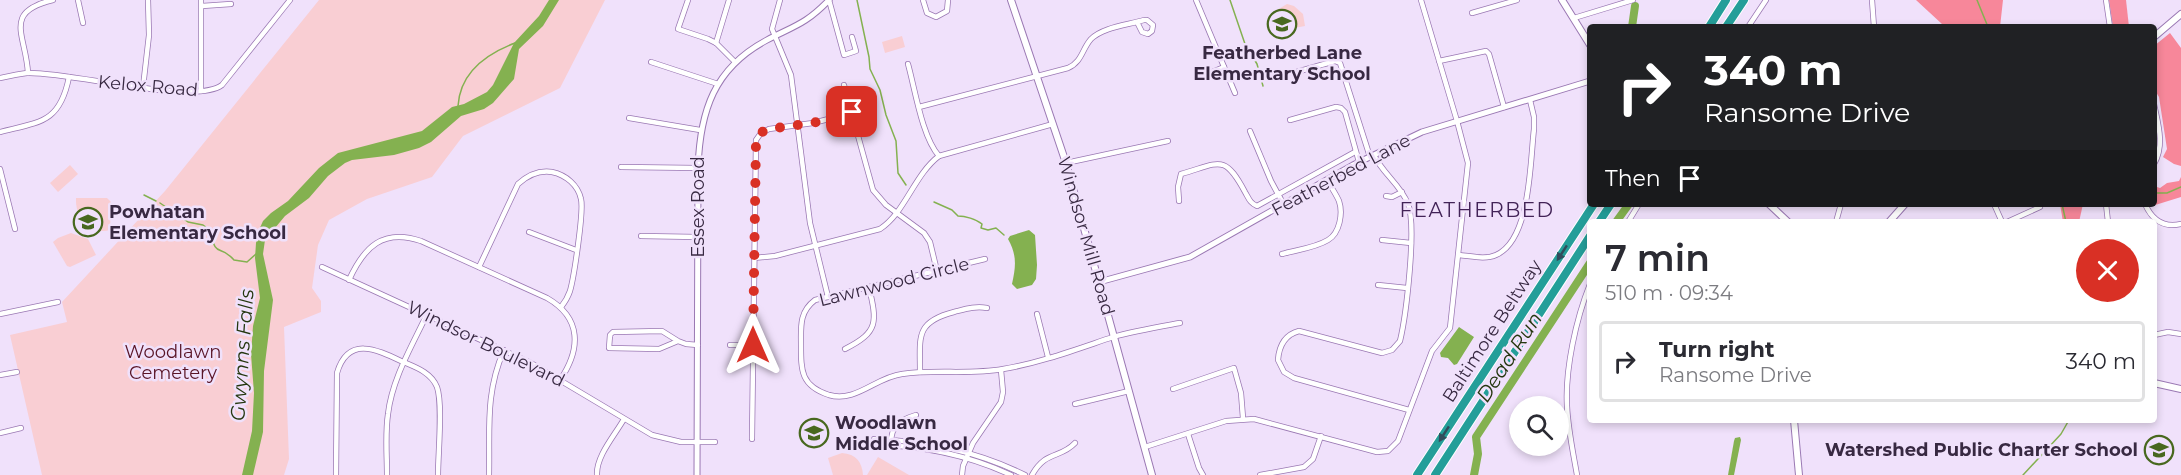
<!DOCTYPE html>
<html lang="en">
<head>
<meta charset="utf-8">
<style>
	:root { --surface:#fff; --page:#f7f7f7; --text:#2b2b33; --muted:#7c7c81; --line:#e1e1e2 }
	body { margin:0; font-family:Montserrat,sans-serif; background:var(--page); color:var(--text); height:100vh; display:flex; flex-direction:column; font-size:22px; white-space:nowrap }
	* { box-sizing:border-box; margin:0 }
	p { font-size:20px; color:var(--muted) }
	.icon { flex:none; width:33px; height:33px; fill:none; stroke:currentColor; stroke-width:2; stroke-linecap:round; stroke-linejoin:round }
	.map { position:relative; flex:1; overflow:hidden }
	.side { position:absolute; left:1587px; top:219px; width:570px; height:204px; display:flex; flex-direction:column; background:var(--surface); border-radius:6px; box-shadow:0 3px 9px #0003 }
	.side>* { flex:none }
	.guide { position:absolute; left:1587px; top:24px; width:570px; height:183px; border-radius:6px; box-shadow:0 3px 9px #0003; background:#202124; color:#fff; overflow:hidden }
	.buttons { position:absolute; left:1509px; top:396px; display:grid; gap:12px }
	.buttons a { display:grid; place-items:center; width:60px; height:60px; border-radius:50%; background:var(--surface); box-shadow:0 3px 9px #0003; font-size:30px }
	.pin { position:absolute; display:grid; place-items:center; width:51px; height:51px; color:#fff; margin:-26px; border-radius:12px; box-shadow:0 3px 9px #0006 }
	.me { position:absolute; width:66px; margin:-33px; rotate:0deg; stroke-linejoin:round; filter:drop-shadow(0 0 4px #0008) }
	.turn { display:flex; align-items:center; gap:21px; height:126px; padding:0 18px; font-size:27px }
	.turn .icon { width:78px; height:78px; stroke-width:2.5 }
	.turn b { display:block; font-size:42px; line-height:51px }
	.then { display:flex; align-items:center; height:57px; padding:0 18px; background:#0003; gap:12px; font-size:22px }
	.round { display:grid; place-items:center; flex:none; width:63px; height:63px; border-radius:32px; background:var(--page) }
	.overview { display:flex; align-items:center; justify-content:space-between; height:102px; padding:0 18px }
	h1 { font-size:36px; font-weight:600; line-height:45px }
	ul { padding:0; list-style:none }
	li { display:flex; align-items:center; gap:18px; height:81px; margin:0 12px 9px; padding:0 6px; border:3px solid var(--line); border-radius:6px }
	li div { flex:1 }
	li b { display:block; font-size:22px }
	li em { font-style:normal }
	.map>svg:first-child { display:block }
</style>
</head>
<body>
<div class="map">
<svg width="2181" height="475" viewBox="0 0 2181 475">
	<rect width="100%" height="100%" fill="#f0e1fb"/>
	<g fill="#f9ced3">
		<polygon points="319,0 605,0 560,88 463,136 432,177 367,199 329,220 318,245 312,288 321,301 321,312 284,327 289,459 284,475 42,475 10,335 67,322 62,302 165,191"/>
		<polygon points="1287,4 1294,6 1303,14 1305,26 1284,30 1281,27 1277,10"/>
		<polygon points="902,36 905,47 885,53 882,42"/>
		<polygon points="70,165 78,174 58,192 50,183"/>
		<path d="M76 198H107L111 202 110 230C89 235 75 218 76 198Z"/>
		<polygon points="71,233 88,239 96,255 70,267 67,266 53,242 58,238"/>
		<path d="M842 453C856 454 862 462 863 475H833L828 458Z"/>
		<polygon points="878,457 909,475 867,475"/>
	</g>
	<g fill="#f7879a">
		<polygon points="1916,0 2003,0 2000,27 1941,27 1942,24"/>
		<polygon points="2109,0 2126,0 2129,27 2113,27"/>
		<polygon points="2170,33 2181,48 2181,166 2174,164 2163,157 2167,149 2159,97 2154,89 2154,46"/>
		<polygon points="2181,177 2181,197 2152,206 2151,204 2154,204 2154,186 2160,188 2167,183 2179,181"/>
		<polygon points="2060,204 2083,204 2079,222 2063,222"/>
	</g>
	<g fill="#84b150">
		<polygon points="549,0 559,0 543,26 519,49 514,79 493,103 484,109 461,116 431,142 419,148 394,155 352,160 345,163 328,176 309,198 285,216 265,240 263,254 273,300 264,371 263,432 253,475 242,475 252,431 254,393 251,354 253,326 260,298 255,258 256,243 259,230 263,221 271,213 288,201 319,168 338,153 422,131 452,107 464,104 487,92 493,85 514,43 539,16"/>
		<path d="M1029 230 1035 235 1037 265 1036 279 1032 285 1017 289 1012 284C1016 266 1017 255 1008 239L1010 236Z"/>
		<polygon points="1459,327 1474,337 1457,364 1454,365 1448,358 1441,357 1440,353"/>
		<polygon points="1740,437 1741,440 1734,475 1728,475 1734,441 1735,438"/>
	</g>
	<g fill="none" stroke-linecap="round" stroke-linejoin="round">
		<g stroke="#84b150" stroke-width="1.5">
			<polyline points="857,0 869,57 870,69 880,90 886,115 896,141 898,173 906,185"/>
			<polyline points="1230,0 1245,44 1257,64 1263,86"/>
			<polyline points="1977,0 1988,27"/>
			<path d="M458 106C460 73 486 54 515 43"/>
			<polyline points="2154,193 2167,193 2181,187"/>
			<polyline points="144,195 156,201"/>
			<path d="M934 202 952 210 958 216C965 216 976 219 982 224L981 228 988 230 996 228 1004 235"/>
			<path d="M160 203 188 222 203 225 210 230C216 260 219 243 234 260L247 262 256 254"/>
			<polyline points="2062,204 2066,222"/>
			<polyline points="2023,475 2061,434 2069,420"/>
		</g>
		<g stroke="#84b150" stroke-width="8">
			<polyline points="1632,27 1635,6"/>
			<polyline points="1616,222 1629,204"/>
			<polyline points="1474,475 1478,454 1476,437 1590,263"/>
		</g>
		<g stroke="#9a78b3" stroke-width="6">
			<g id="minor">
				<polyline points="78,0 83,23"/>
				<polyline points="201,0 201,91"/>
				<polyline points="688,0 678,29 708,39 716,43 735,62"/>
				<polyline points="780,0 772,29 791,75 810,223 828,297"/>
				<polyline points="829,0 844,55 856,51 852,37"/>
				<polyline points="923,0 927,13 936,17 947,11 948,0"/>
				<polyline points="1196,0 1235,93"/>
				<polyline points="1872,0 1874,27"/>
				<polyline points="2106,0 2110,27"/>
				<polyline points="202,6 231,4"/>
				<polyline points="1472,13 1517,0"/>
				<polyline points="1574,18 1633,0"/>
				<polyline points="1748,27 1766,0"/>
				<polyline points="716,43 729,0"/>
				<polyline points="1439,61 1486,51 1489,54 1504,107"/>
				<polyline points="651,62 718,84"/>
				<path d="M908 64C915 89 922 137 939 156"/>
				<path d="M28 73C26 35 2 12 53 0"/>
				<polyline points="1293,73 1335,61 1340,63 1370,157"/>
				<path d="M0 78C9 76 18 74 27 73 69 71 194 106 222 85L290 0"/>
				<polyline points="1198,78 1224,67"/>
				<polyline points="844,85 873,190 886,205 924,233 930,242 937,271"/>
				<polyline points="143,87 149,35 148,0"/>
				<path d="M2154 104C2158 124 2165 145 2154 164"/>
				<path d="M919 107 1068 68C1082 62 1082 49 1091 39 1103 27 1128 25 1144 20H1147L1153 25 1152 31 1148 34 1142 32 1137 22"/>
				<polyline points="629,118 700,130"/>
				<polyline points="1290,120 1336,107 1341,108 1345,112 1359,162"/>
				<polyline points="1250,131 1271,181 1284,205"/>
				<path d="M0 132C40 122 60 123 69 77"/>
				<path d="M1374 155C1382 173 1401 185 1408 204 1417 226 1406 316 1400 341L1392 350 1382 353 1299 331C1284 335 1279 346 1278 360L1284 372 1294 378 1409 410"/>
				<polyline points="1066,163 1168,141"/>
				<polyline points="621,167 698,168"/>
				<polyline points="0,169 15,229"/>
				<polyline points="1386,196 1392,197 1402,192"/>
				<path d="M1179 201 1178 187 1181 174C1220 163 1224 153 1245 192 1249 199 1250 203 1257 206L1355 152"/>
				<polyline points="1994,204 2002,222"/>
				<polyline points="2106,204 2108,222"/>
				<path d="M2145 204C2152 220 2164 228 2181 224"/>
				<polyline points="1628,222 1639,204"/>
				<polyline points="1836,222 1841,204"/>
				<polyline points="2007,222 2040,207 2038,204"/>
				<polyline points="529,232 576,250"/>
				<polyline points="641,236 698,237"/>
				<polyline points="1382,240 1411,243"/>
				<path d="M1282 254C1296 250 1315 248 1328 240 1340 233 1343 213 1339 201 1336 194 1331 187 1327 180"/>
				<path d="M1459 255C1471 256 1485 260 1496 255 1531 240 1530 161 1534 129V117L1530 100"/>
				<path d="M754 258 775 256 880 229C905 213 914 175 939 156L1053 124"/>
				<path d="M985 259 815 300C799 312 801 327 801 345 801 371 801 386 829 395 856 403 876 377 902 374 935 369 970 375 1003 369 1040 363 1077 349 1113 337 1134 331 1158 327 1180 323"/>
				<polyline points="322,267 531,363 652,435 681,442 715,442"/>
				<path d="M479 267 518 184C528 175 539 170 552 172 566 175 578 185 581 199 584 211 574 277 570 291 568 297 565 302 561 307"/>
				<path d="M349 280C364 247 383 228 421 241L547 298C582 318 581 349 560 380"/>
				<polyline points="1378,285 1407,288"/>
				<polyline points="0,314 58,302"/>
				<polyline points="1037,314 1048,357"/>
				<polyline points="2154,335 2168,332 2181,334"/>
				<polyline points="678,341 662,331 613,332 610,335 609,348 659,349 678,341 686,344 698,345"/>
				<polyline points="730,345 753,345"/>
				<path d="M845 349C879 332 877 322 869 287"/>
				<path d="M920 372C920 337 915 322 954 312 966 309 975 306 987 308"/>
				<polyline points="0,375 17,372"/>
				<polyline points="1173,389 1234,368 1241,393 1243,418"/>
				<polyline points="1075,404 1129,391"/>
				<polyline points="0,433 21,428"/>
				<polyline points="1188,434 1199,468 1203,475"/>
				<polyline points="752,439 756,140 761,133 769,129 813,123 852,113"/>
				<path d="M874 439C927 441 977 451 1025 475"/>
				<path d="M891 443C891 425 900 420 916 415"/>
				<path d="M879 445C925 446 970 456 1011 475"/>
				<polyline points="1145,447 1226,421 1254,419 1377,452 1388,451 1398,441 1432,351 1450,328 1468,163 1457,121 1421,0"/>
				<path d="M336 475 337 373C348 336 376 349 401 361 415 367 431 372 437 387 443 404 438 454 438 475"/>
				<path d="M387 475C387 455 385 434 388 414 392 379 412 346 427 314"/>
				<path d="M489 475C490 429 485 393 504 350"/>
				<path d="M597 475C596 456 615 435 624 419"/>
				<polyline points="962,475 963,466 973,443 1001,402 1003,392 1001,370"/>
				<path d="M1032 475C1046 450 1060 459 1075 443"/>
				<polyline points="1260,475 1304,467 1313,459 1321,436"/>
				<path d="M1577 475C1573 452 1568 429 1567 406 1565 369 1576 319 1590 284"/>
			</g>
		</g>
		<g stroke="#9a78b3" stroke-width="7">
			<g id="tertiary">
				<polyline points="1099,282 1190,257 1353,165 1422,132 1590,81"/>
				<path d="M697 475 698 168C700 111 714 68 767 40 794 26 806 24 829 0"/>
			</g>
		</g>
		<g stroke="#9a78b3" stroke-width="8">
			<g id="secondary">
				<polyline points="1011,0 1066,163 1152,475"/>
				<polyline points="1562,0 1590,45"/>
				<polyline points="2154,37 2181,14"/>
				<polyline points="1769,204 1788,222"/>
				<polyline points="1889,222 1905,204"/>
				<polyline points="2154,383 2181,389"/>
				<polyline points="1794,420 1799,475"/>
			</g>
		</g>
		<g stroke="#fff" stroke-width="10">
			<g id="motorway">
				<polyline points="1709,27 1726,0"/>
				<polyline points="1726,27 1744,0"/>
				<polyline points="1599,222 1611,204"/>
				<polyline points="1417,475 1594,204"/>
				<polyline points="1435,475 1590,236"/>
			</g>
		</g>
		<use href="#minor" stroke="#fff" stroke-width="4.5"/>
		<use href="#tertiary" stroke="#fff" stroke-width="5"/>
		<use href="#secondary" stroke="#fff" stroke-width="6"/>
		<use href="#motorway" stroke="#249e99" stroke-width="8"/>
	</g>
	<defs><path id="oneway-solid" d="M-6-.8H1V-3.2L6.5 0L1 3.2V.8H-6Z" transform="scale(1.5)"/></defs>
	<g fill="#324c5c">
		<use href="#oneway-solid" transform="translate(1562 253) rotate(123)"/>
		<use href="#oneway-solid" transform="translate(1444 434) rotate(123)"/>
	</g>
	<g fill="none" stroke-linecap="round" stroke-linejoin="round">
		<polyline stroke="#d93025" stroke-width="10" stroke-dasharray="0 18" points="753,345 756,140 760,133 769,129 813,123 852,112"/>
	</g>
	<defs>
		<g id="school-ring" transform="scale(1.5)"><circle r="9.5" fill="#f0e1fb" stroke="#48681e" stroke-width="1.5"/><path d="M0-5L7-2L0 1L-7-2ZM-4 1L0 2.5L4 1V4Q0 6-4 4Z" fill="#48681e"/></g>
	</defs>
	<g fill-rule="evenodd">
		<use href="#school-ring" x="1282" y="24"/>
		<use href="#school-ring" x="88" y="222"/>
		<use href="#school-ring" x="814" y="433"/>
		<use href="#school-ring" x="2159" y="450"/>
	</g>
	<g text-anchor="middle" stroke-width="5" stroke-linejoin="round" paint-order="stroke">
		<g font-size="18" font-weight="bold" fill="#382942" stroke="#f0e1fb" text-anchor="start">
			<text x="1282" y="59" text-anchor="middle">Featherbed Lane<tspan x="1282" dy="21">Elementary School</tspan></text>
			<text x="109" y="218">Powhatan<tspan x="109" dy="21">Elementary School</tspan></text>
			<text x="835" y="429">Woodlawn<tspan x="835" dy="21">Middle School</tspan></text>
			<text x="2138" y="456" text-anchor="end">Watershed Public Charter School</text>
		</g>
		<g font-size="18" fill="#382942" stroke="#f0e1fb">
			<text transform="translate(148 86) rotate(5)" y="6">Kelox Road</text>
			<text transform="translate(1341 175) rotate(-28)" y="6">Featherbed Lane</text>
			<text transform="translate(698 207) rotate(-90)" y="6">Essex Road</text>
			<text transform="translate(1086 236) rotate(74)" y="6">Windsor Mill Road</text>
			<text transform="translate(894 282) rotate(-14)" y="6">Lawnwood Circle</text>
			<text transform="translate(1492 331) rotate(-57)" y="6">Baltimore Beltway</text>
			<text transform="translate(486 344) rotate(26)" y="6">Windsor Boulevard</text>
		</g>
		<g font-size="18" fill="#591426" stroke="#f0e1fb">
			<text x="173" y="358">Woodlawn<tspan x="173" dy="21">Cemetery</tspan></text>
		</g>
		<g font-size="20" letter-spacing="1.5" fill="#422357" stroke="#f0e1fb">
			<text x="1477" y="217">FEATHERBED</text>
		</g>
		<g font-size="20" font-style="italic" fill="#25370f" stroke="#f0e1fb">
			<text transform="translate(242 355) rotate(-86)" y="7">Gwynns Falls</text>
			<text transform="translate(1509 357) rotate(-57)" y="7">Dead Run</text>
		</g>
	</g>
</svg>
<div class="buttons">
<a><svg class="icon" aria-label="search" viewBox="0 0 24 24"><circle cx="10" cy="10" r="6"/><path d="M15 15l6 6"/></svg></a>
</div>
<div class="pin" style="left:852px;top:112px;background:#d93025"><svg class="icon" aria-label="arrive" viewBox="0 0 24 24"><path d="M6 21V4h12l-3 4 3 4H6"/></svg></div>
<svg class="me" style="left:753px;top:345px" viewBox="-20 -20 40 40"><path d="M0-17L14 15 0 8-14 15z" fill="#d93025" stroke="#fff" stroke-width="4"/></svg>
<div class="guide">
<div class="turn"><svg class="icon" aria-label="right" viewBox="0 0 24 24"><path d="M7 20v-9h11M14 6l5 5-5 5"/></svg><div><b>340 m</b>Ransome Drive</div></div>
<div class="then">Then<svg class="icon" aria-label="arrive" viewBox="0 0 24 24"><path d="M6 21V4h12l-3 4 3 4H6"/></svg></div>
</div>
<section class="side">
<div class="overview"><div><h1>7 min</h1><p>510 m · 09:34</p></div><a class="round" style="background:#d93025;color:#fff"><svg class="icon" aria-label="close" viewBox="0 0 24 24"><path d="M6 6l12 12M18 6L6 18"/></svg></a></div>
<ul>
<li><svg class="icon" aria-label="right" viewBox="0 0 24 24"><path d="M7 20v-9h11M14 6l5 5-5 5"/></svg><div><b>Turn right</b><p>Ransome Drive</p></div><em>340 m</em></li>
</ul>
</section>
</div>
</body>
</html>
